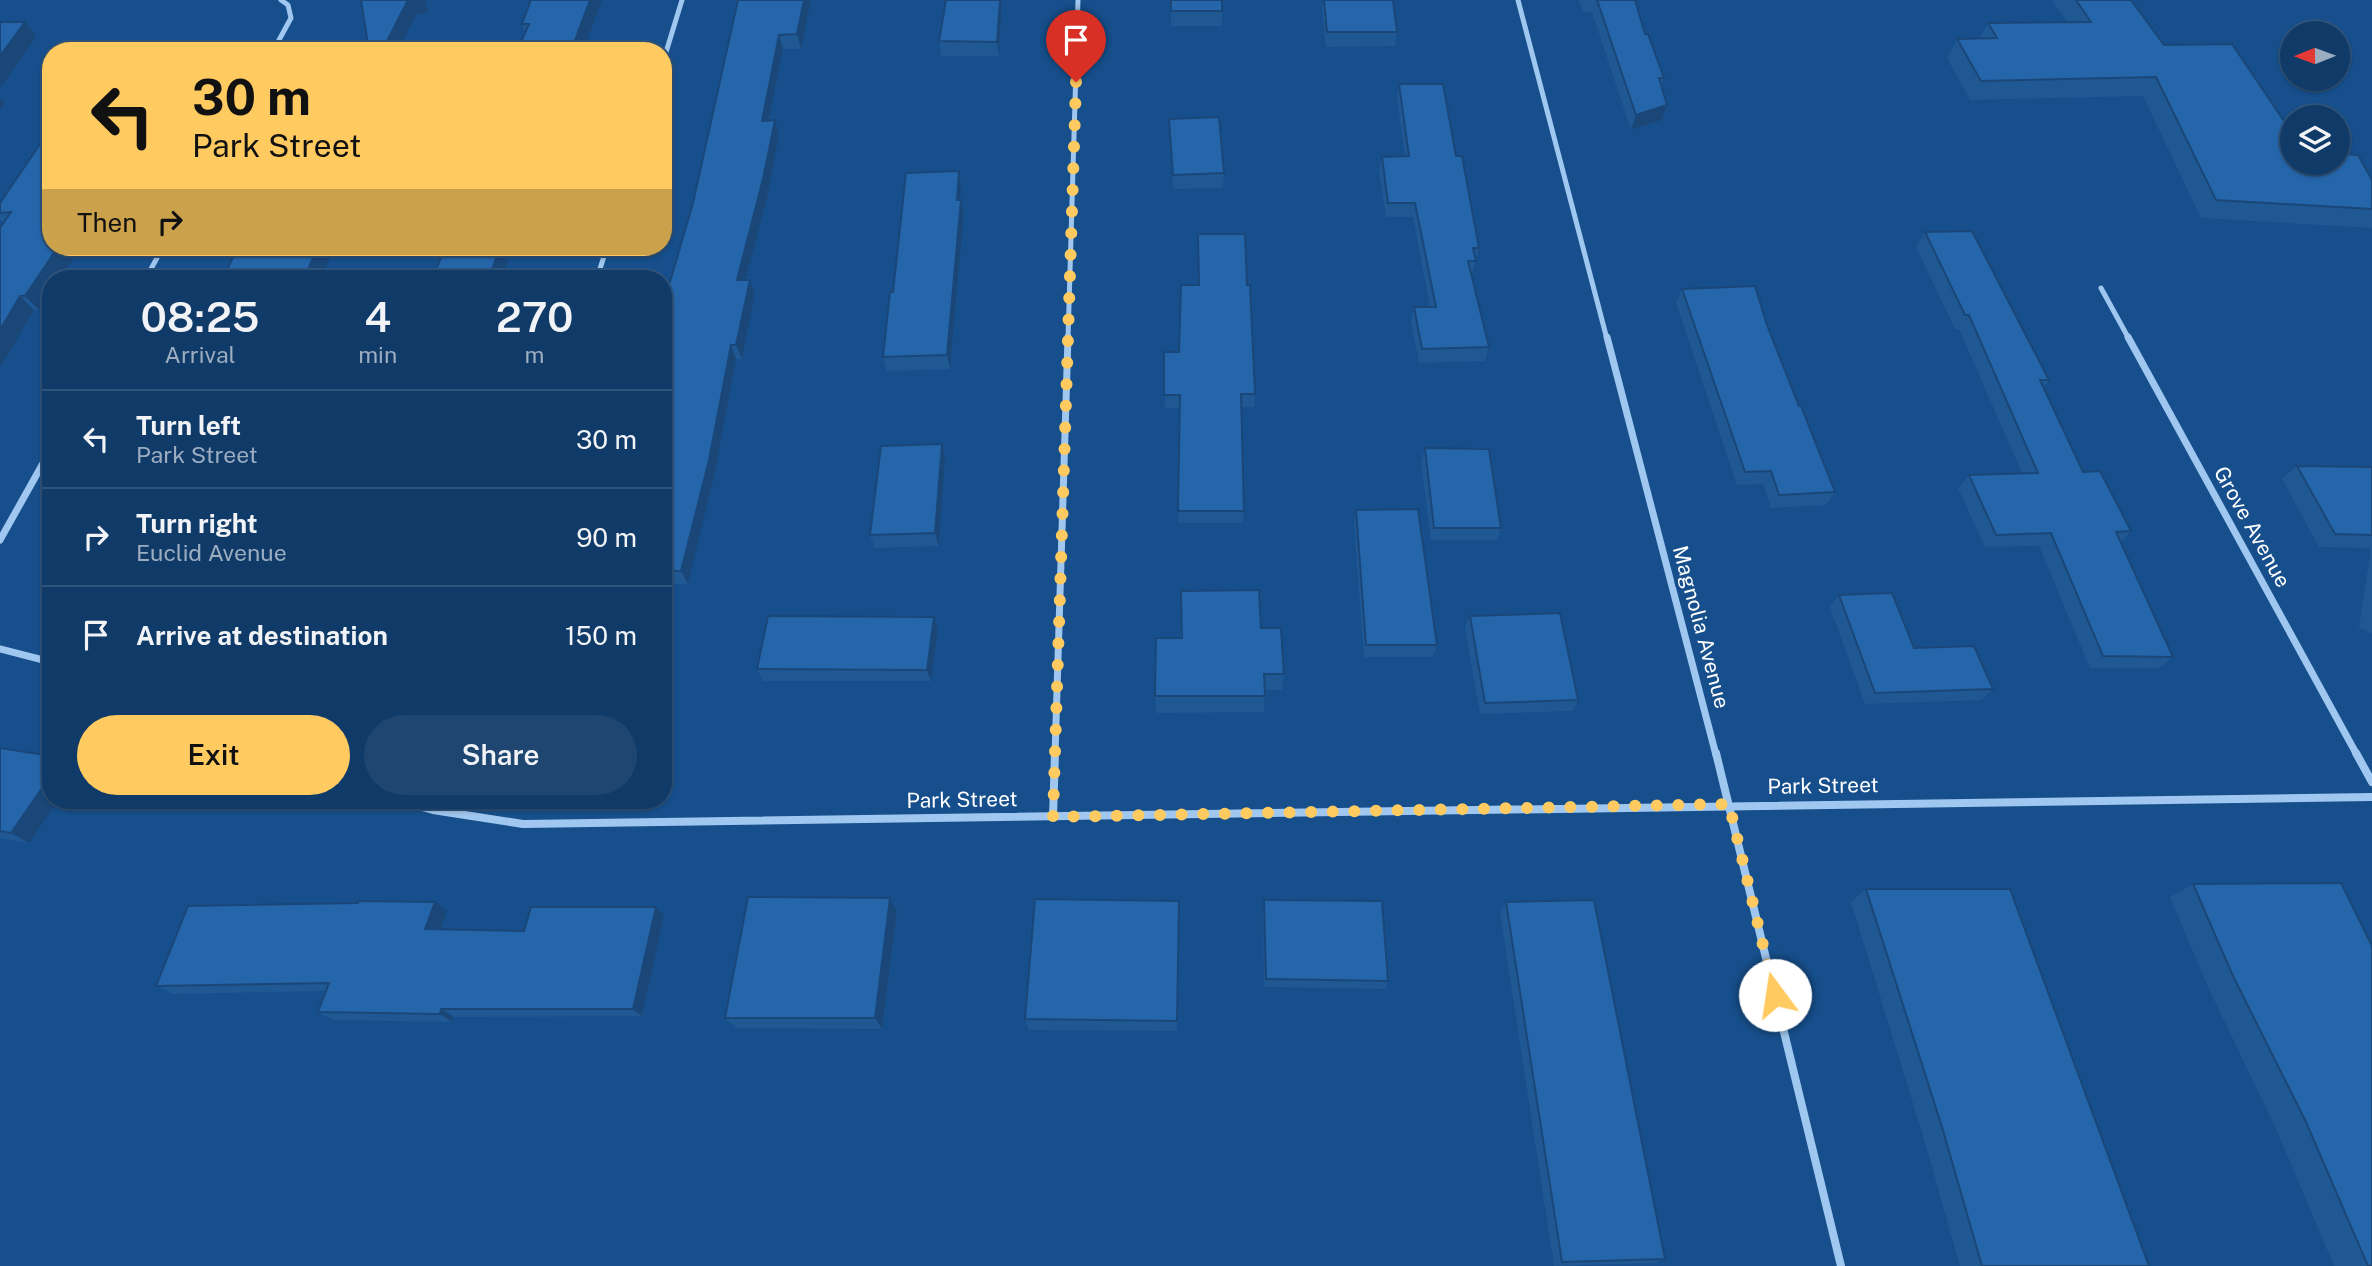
<!DOCTYPE html>
<html lang="en">
<head>
<meta charset="utf-8">
<style>
	:root { --surface:#103b69; --page:#1e4671; --text:#f1f3f6; --muted:#9cadc0; --line:#30557d; --accent:#ffca5f }
	body { margin:0; font-family:"Public Sans",sans-serif; background:var(--page); color:var(--text); height:100vh; display:flex; flex-direction:column; font-size:26px; white-space:nowrap }
	* { box-sizing:border-box; margin:0 }
	p { font-size:23px; color:var(--muted) }
	.icon { flex:none; width:38px; height:38px; fill:none; stroke:currentColor; stroke-width:2; stroke-linecap:round; stroke-linejoin:round }
	.map { position:relative; flex:1; overflow:hidden }
	.panel { position:absolute; left:42px; top:270px; width:630px; height:539px; display:flex; flex-direction:column; background:var(--surface); border-radius:28px; box-shadow:0 2px 5px #0004,0 0 0 2px var(--line) }
	.panel>* { flex:none }
	.banner { position:absolute; left:42px; top:42px; width:630px; height:214px; border-radius:28px; box-shadow:0 2px 5px #0004,0 0 0 2px var(--line); background:#ffca5f; color:#111; overflow:hidden }
	.needle { width:46px; rotate:269deg }
	.tools { position:absolute; left:2280px; top:21px; display:grid; gap:14px }
	.tools a { display:grid; place-items:center; width:70px; height:70px; border-radius:50%; background:var(--surface); box-shadow:0 2px 5px #0004,0 0 0 2px var(--line); font-size:35px }
	.pin { position:absolute; display:grid; place-items:center; width:60px; height:60px; color:#fff; margin:-72px -30px; border-radius:50% 50% 50% 0; rotate:-45deg; box-shadow:0 0 7px #0007 }
	.pin .icon { rotate:45deg }
	.me { position:absolute; width:77px; margin:-38px; rotate:346deg; stroke-linejoin:round; filter:drop-shadow(0 0 5px #0008) }
	.turn { display:flex; align-items:center; gap:24px; height:147px; padding:0 35px; font-size:32px }
	.turn .icon { width:91px; height:91px; stroke-width:2.5 }
	.turn b { display:block; font-size:49px; line-height:60px }
	.then { display:flex; align-items:center; height:66px; padding:0 35px; background:#0003; gap:14px; font-size:26px }
	.eta { display:flex; justify-content:space-evenly; align-items:center; height:119px; text-align:center }
	.eta b { font-size:42px; font-weight:600; line-height:49px }
	.button { display:flex; gap:14px; margin-top:auto; padding:14px 35px }
	.button a { flex:1; height:80px; border-radius:42px; background:var(--accent); color:#111; font-size:28px; font-weight:600; line-height:80px; text-align:center }
	.button a+a { background:var(--page); color:var(--text) }
	ul { padding:0; list-style:none }
	li { display:flex; align-items:center; gap:21px; height:98px; padding:0 35px; border-top:2px solid var(--line) }
	li div { flex:1 }
	li b { display:block; font-size:26px }
	li em { font-style:normal }
	.map>svg:first-child { display:block }
</style>
</head>
<body>
<div class="map">
<svg width="2372" height="1266" viewBox="0 0 2372 1266">
	<rect width="100%" height="100%" fill="#164f8c"/>
	<g fill="none" stroke-linecap="round" stroke-linejoin="round">
		<g stroke="#a0c7ef" stroke-width="5">
			<polyline points="1518,0 1607,339"/>
			<polyline points="273,51 291,18 288,5 281,0"/>
			<polyline points="663,62 682,0"/>
			<polyline points="146,278 163,247"/>
			<polyline points="597,278 607,247"/>
			<polyline points="2101,288 2129,339"/>
			<polyline points="1068,339 1078,0"/>
		</g>
		<g stroke="#a0c7ef" stroke-width="7">
			<polyline points="1607,337 1716,755"/>
			<polyline points="2128,337 2357,755"/>
			<polyline points="0,540 51,449"/>
			<polyline points="0,649 51,662"/>
			<polyline points="1055,755 1068,337"/>
		</g>
		<g stroke="#a0c7ef" stroke-width="8">
			<polyline points="1716,753 1841,1266"/>
			<polyline points="2356,753 2372,782"/>
			<polyline points="396,800 433,810 523,824 2372,797"/>
			<polyline points="1053,817 1055,753"/>
		</g>
	</g>
	<g fill="#205893">
		<polygon points="602,0 525,32 522,24"/>
		<polygon points="738,0 811,0 801,49 783,49 769,121 779,135 768,194 746,280 750,280 755,294 742,359 736,359 715,473 688,584 663,584 663,300 670,282 693,203"/>
		<polygon points="946,0 1002,0 999,56 941,56 939,41"/>
		<rect x="1171" y="0" width="51" height="26"/>
		<polygon points="1323,0 1393,0 1397,32 1395,46 1326,47 1322,8"/>
		<polygon points="1579,0 1635,0 1645,34 1664,78 1661,87 1662,120 1631,130 1592,12 1583,12"/>
		<polygon points="2052,0 2131,0 2164,45 2292,163 2372,180 2372,228 2201,218 2143,96 1970,100 1947,58 1957,39 1979,39 1988,23 2067,22"/>
		<polygon points="1399,84 1456,156 1479,248 1472,275 1489,347 1485,361 1419,363 1411,321 1414,307 1430,307 1413,217 1386,217 1379,171 1382,157 1405,156 1397,99"/>
		<polygon points="1169,119 1224,173 1223,188 1173,189"/>
		<polygon points="961,186 960,200 964,214 950,369 887,371 883,357 893,292"/>
		<polygon points="0,203 51,247 68,247 66,249 74,258 60,278 51,278 51,293 39,310 34,310 0,368 0,228 4,223 0,219"/>
		<polygon points="1925,232 2049,380 2044,387 2083,472 2131,531 2121,542 2173,657 2159,668 2090,668 2039,546 1985,547 1958,488 1969,475 2022,473 1959,329 1955,329 1916,247"/>
		<polygon points="1247,285 1255,394 1254,407 1241,407 1244,511 1243,523 1178,523 1180,408 1165,408 1164,352 1179,352"/>
		<polygon points="1682,289 1767,325 1799,406 1835,492 1826,505 1771,508 1763,484 1737,485 1676,303"/>
		<polygon points="1425,448 1501,528 1497,540 1431,540 1421,462"/>
		<polygon points="945,458 939,546 875,548 870,535"/>
		<polygon points="2297,466 2372,467 2372,633 2359,628 2371,548 2319,547 2282,479"/>
		<polygon points="1356,510 1437,645 1433,657 1364,657 1354,523"/>
		<polygon points="1839,595 1914,648 1993,689 1981,700 1865,704 1830,607"/>
		<polygon points="1470,616 1578,700 1573,711 1480,714 1465,628"/>
		<polygon points="934,617 938,629 931,681 763,681 757,669"/>
		<polygon points="1261,628 1284,674 1282,690 1265,690 1264,712 1156,713 1155,696 1182,638"/>
		<polygon points="0,748 51,800 59,800 29,843 0,838"/>
		<polygon points="2193,884 2372,946 2372,1266 2334,1266 2277,1131 2208,987 2170,897"/>
		<polygon points="1866,889 2149,1266 1960,1266 1923,1136 1851,902"/>
		<polygon points="1264,900 1388,981 1385,989 1264,987 1263,909"/>
		<polygon points="1179,901 1177,1031 1029,1030 1025,1019"/>
		<polygon points="1506,902 1665,1259 1654,1263 1554,1266 1500,913"/>
		<polygon points="656,907 664,916 642,1016 454,1017 452,1022 333,1020 318,1012 326,991 173,994 156,986 447,911 441,929 524,931"/>
		<polygon points="897,911 882,1029 736,1028 725,1018"/>
	</g>
	<g fill="#1a4778">
		<polygon points="408,0 425,0 428,12 416,15 398,51 382,51"/>
		<polygon points="590,0 602,0 583,51 571,51"/>
		<polygon points="804,0 811,0 801,49 797,34"/>
		<polygon points="1000,0 1002,0 999,56 997,42"/>
		<polygon points="25,22 36,37 0,88 0,56"/>
		<polygon points="779,35 783,49 766,135 762,121"/>
		<polygon points="0,98 5,103 0,110"/>
		<polygon points="1667,105 1662,120 1631,130 1636,115"/>
		<polygon points="775,120 779,135 768,194 742,294 737,280"/>
		<polygon points="959,171 961,186 959,214 957,200"/>
		<polygon points="961,200 964,214 950,369 947,355"/>
		<polygon points="51,247 68,247 66,249 74,258 60,278 51,278 51,293 39,310 25,296"/>
		<polygon points="318,247 335,247 321,278 304,278"/>
		<polygon points="500,247 512,247 502,278 489,278"/>
		<polygon points="750,280 755,294 742,359 736,345"/>
		<polygon points="20,296 34,310 0,368 0,330"/>
		<polygon points="731,345 736,359 715,473 688,584 681,571"/>
		<polygon points="942,444 945,458 939,546 935,533"/>
		<polygon points="934,617 938,629 931,681 927,670"/>
		<polygon points="51,775 51,800 59,800 29,843 11,833"/>
		<polygon points="890,898 897,911 882,1029 875,1018"/>
		<polygon points="435,902 447,911 438,937 425,929"/>
		<polygon points="656,907 664,916 642,1016 633,1009"/>
		<polygon points="441,1009 454,1017 452,1022 440,1014"/>
	</g>
	<g fill="#2566ab" stroke="#1a4778" stroke-width="2">
		<polygon points="361,0 408,0 382,51 369,51"/>
		<polygon points="531,0 590,0 571,51 517,51 529,24 522,24"/>
		<polygon points="738,0 804,0 797,34 779,35 762,121 775,120 763,179 737,280 750,280 736,345 731,345 709,460 681,571 663,571 663,300 667,282 670,282 693,203"/>
		<polygon points="946,0 1000,0 997,42 939,41"/>
		<rect x="1171" y="0" width="51" height="11"/>
		<polygon points="1324,0 1393,0 1397,32 1327,32"/>
		<polygon points="1597,0 1635,0 1645,34 1648,34 1664,78 1659,78 1667,105 1636,115"/>
		<polygon points="2076,0 2131,0 2164,45 2232,44 2292,133 2292,163 2338,163 2338,154 2358,155 2372,180 2372,209 2216,200 2156,77 1981,81 1957,39 1997,38 1988,23 2091,22"/>
		<polygon points="0,22 25,22 0,56"/>
		<polygon points="1399,84 1443,84 1456,156 1462,156 1479,248 1473,248 1476,261 1468,261 1489,347 1422,349 1414,307 1436,307 1415,203 1388,203 1382,157 1409,156"/>
		<polygon points="1219,117 1224,173 1173,175 1169,119"/>
		<polygon points="51,128 51,239 48,243 51,243 51,247 58,247 25,296 20,296 0,330 0,228 11,212 0,213 0,203"/>
		<polygon points="959,171 957,200 961,200 947,355 883,357 890,292 893,292 906,173"/>
		<polygon points="1972,231 2049,380 2040,380 2083,472 2100,471 2131,531 2116,532 2173,657 2103,656 2051,533 1996,535 1969,475 2038,473 1969,315 1965,315 1925,232"/>
		<polygon points="1198,234 1245,234 1247,285 1250,285 1255,394 1241,394 1244,511 1178,511 1180,395 1164,395 1164,352 1179,352 1181,285 1199,285"/>
		<polygon points="238,247 318,247 304,278 223,278"/>
		<polygon points="445,247 500,247 489,278 433,278"/>
		<polygon points="1755,286 1767,325 1799,406 1801,406 1835,492 1779,495 1771,471 1745,472 1682,289"/>
		<polygon points="942,444 935,533 870,535 881,446"/>
		<polygon points="1425,448 1489,449 1501,528 1434,528"/>
		<polygon points="2297,466 2372,467 2372,535 2335,534"/>
		<polygon points="1418,509 1437,645 1366,645 1356,510"/>
		<polygon points="1259,590 1261,628 1281,628 1284,674 1264,674 1265,696 1155,696 1156,638 1182,638 1181,591"/>
		<polygon points="1892,593 1914,648 1974,646 1993,689 1875,693 1839,595"/>
		<polygon points="1560,613 1578,700 1485,703 1470,616"/>
		<polygon points="768,616 934,617 927,670 757,669"/>
		<polygon points="0,748 51,756 51,775 11,833 0,831"/>
		<polygon points="2341,883 2372,946 2372,1266 2368,1266 2306,1122 2233,976 2193,884"/>
		<polygon points="1866,889 2010,889 2149,1266 1982,1266 1942,1127"/>
		<polygon points="748,897 890,898 875,1018 725,1018"/>
		<polygon points="1035,899 1179,901 1177,1021 1025,1019"/>
		<polygon points="1264,900 1382,901 1388,981 1266,979"/>
		<polygon points="1594,900 1665,1259 1562,1262 1506,902"/>
		<polygon points="359,901 435,902 425,929 524,931 531,907 656,907 633,1009 441,1009 440,1014 318,1012 329,983 156,986 188,906 358,903"/>
	</g>
	<g fill="none" stroke-linecap="round" stroke-linejoin="round">
		<polyline stroke="#ffca5f" stroke-width="12" stroke-dasharray="0 21.6" points="1076,82 1053,817 1729,804 1775,995"/>
	</g>
	<g text-anchor="middle" stroke-width="7" stroke-linejoin="round" paint-order="stroke">
		<g font-size="21" fill="#fff" stroke="#164f8c">
			<text transform="translate(2252 527) rotate(61)" y="7">Grove Avenue</text>
			<text transform="translate(1701 627) rotate(75)" y="7">Magnolia Avenue</text>
			<text transform="translate(1823 786) rotate(-1)" y="7">Park Street</text>
			<text transform="translate(962 800) rotate(-1)" y="7">Park Street</text>
		</g>
	</g>
</svg>
<div class="tools">
<a><svg class="needle" viewBox="-14 -14 28 28"><path d="M0-13l5 13h-10z" fill="#e53935"/><path d="M0 13l5-13h-10z" fill="#9cadc0"/></svg></a>
<a><svg class="icon" aria-label="layers" viewBox="0 0 24 24"><path d="M12 4l9 5-9 5-9-5zM3 14l9 5 9-5"/></svg></a>
</div>
<div class="pin" style="left:1076px;top:82px;background:#d93025"><svg class="icon" aria-label="arrive" viewBox="0 0 24 24"><path d="M6 21V4h12l-3 4 3 4H6"/></svg></div>
<svg class="me" style="left:1775px;top:995px" viewBox="-20 -20 40 40"><circle r="19" fill="#fff"/><path d="M0-13L10 11 0 6-10 11z" fill="#ffca5f"/></svg>
<div class="banner">
<div class="turn"><svg class="icon" aria-label="left" viewBox="0 0 24 24"><path d="M17 20v-9H6M10 6l-5 5 5 5"/></svg><div><b>30 m</b>Park Street</div></div>
<div class="then">Then<svg class="icon" aria-label="right" viewBox="0 0 24 24"><path d="M7 20v-9h11M14 6l5 5-5 5"/></svg></div>
</div>
<section class="panel">
<div class="eta">
<div><b>08:25</b><p>Arrival</p></div>
<div><b>4</b><p>min</p></div>
<div><b>270</b><p>m</p></div>
</div>
<ul>
<li><svg class="icon" aria-label="left" viewBox="0 0 24 24"><path d="M17 20v-9H6M10 6l-5 5 5 5"/></svg><div><b>Turn left</b><p>Park Street</p></div><em>30 m</em></li>
<li><svg class="icon" aria-label="right" viewBox="0 0 24 24"><path d="M7 20v-9h11M14 6l5 5-5 5"/></svg><div><b>Turn right</b><p>Euclid Avenue</p></div><em>90 m</em></li>
<li><svg class="icon" aria-label="arrive" viewBox="0 0 24 24"><path d="M6 21V4h12l-3 4 3 4H6"/></svg><div><b>Arrive at destination</b></div><em>150 m</em></li>
</ul>
<div class="button"><a>Exit</a><a>Share</a></div>
</section>
</div>
</body>
</html>
